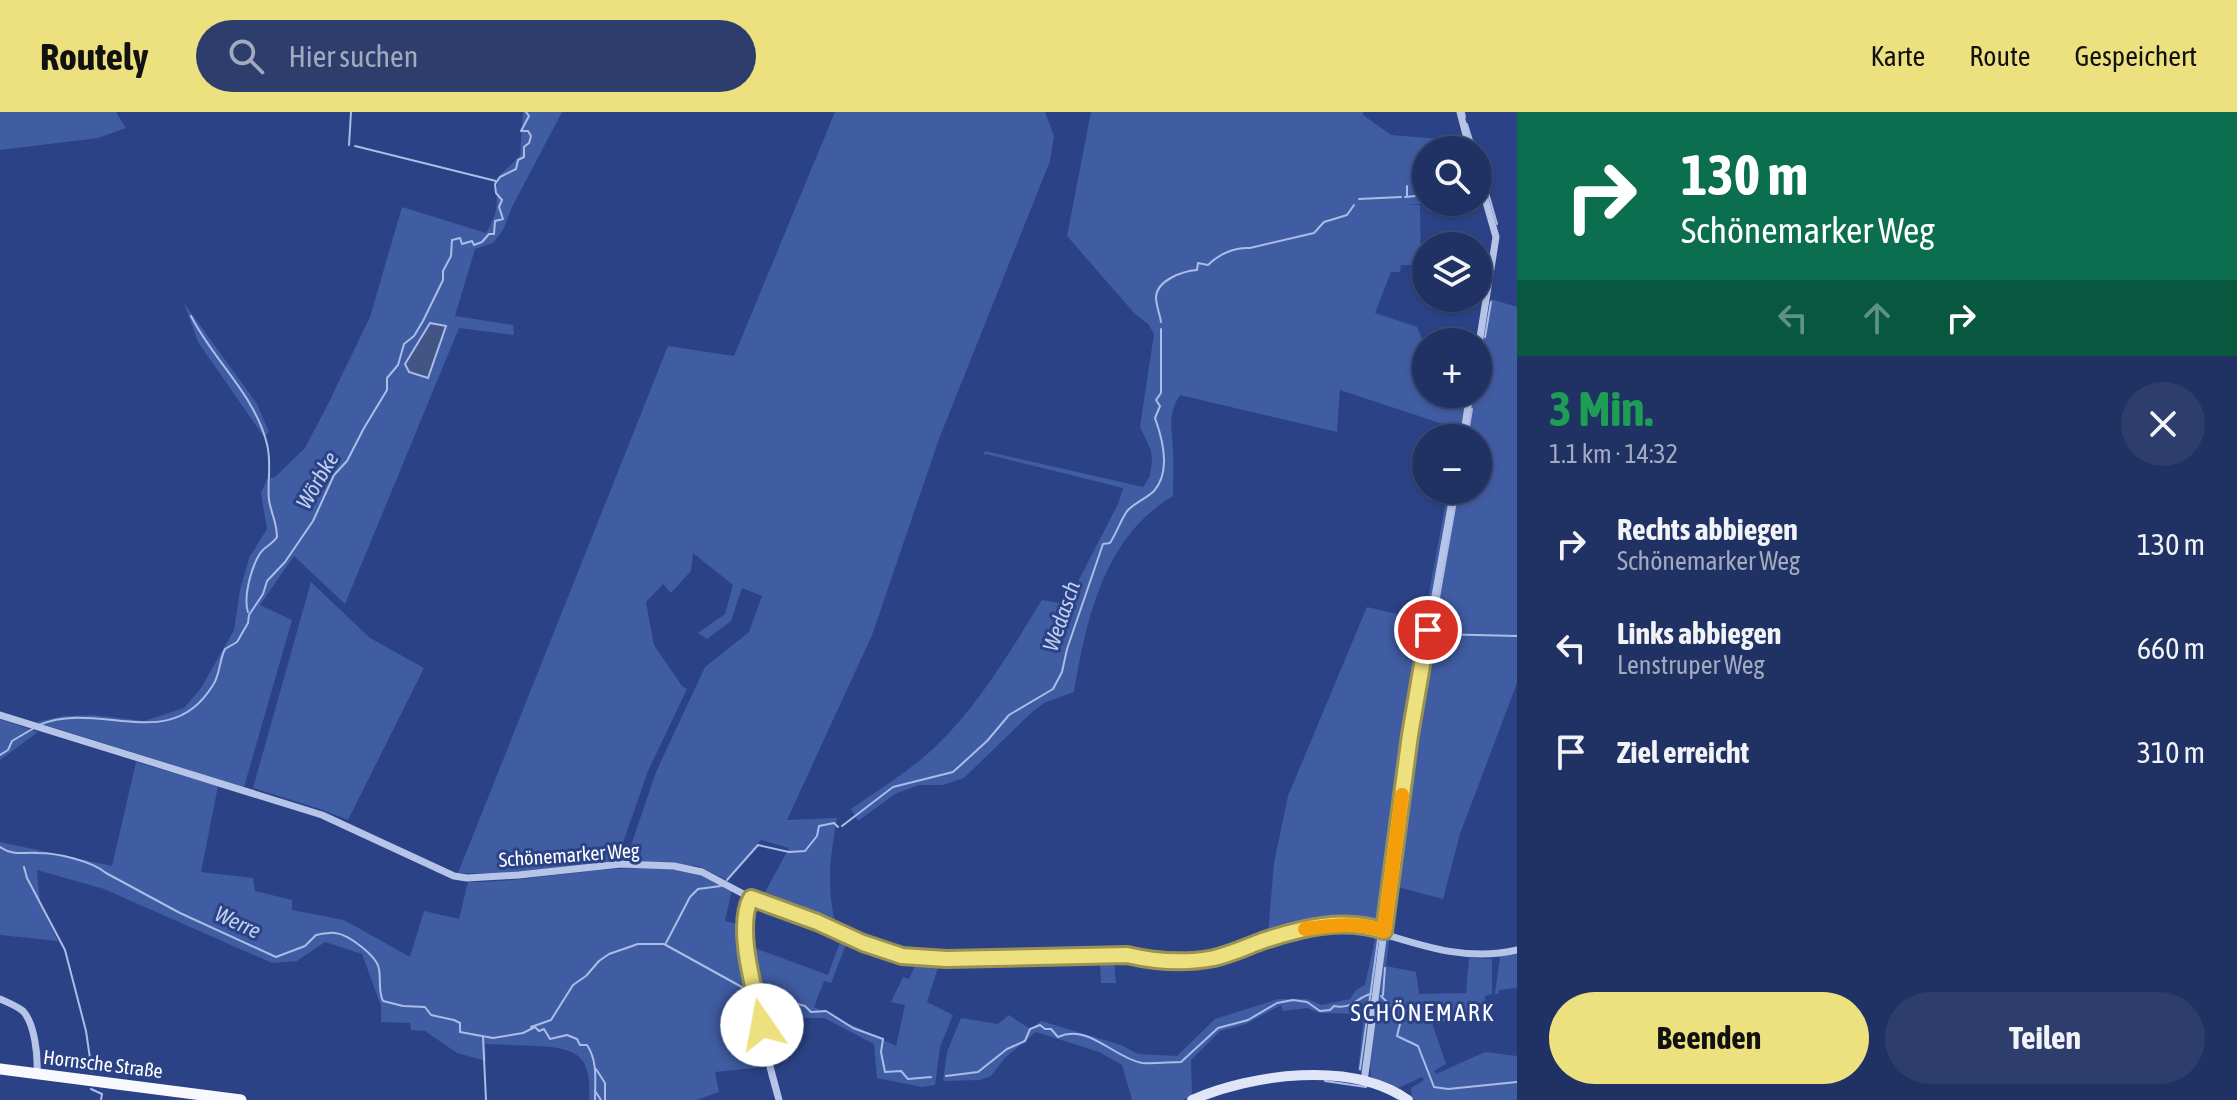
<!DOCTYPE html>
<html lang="de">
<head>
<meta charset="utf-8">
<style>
	:root { --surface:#203264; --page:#2d3e6d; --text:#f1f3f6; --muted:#a2aabf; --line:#3d4d78; --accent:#ede07e }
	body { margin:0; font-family:"Asap Condensed",sans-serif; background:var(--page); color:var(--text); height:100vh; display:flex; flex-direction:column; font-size:30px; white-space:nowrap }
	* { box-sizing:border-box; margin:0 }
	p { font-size:26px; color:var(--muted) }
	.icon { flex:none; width:44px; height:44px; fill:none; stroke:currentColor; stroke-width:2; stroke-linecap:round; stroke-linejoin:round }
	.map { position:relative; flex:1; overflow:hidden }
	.details { display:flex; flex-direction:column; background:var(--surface); width:720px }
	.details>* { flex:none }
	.banner { background:#0b6e4f; color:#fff; overflow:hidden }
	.fabs { position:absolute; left:1412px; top:24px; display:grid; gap:16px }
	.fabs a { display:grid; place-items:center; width:80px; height:80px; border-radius:50%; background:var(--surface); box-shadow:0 2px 6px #0004,0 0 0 2px var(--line); font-size:40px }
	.pin { position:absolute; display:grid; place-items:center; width:68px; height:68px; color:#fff; margin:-34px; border:4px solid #fff; border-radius:50%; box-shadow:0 2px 8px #0007 }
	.me { position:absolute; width:88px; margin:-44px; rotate:348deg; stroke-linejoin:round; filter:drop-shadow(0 0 6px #0008) }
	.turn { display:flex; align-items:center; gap:28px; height:168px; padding:0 32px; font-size:36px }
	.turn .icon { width:104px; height:104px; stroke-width:2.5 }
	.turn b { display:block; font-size:56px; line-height:68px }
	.lanes { display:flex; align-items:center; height:76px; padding:0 32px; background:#0003; justify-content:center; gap:40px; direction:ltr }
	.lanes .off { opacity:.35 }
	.round { display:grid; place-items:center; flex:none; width:84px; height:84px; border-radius:42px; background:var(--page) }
	.summary { display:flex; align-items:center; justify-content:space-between; height:136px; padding:0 32px }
	h1 { font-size:48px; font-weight:700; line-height:60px; color:#1e9e55 }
	.primary-button { display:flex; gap:16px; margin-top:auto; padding:16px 32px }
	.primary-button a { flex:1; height:92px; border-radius:48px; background:var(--accent); color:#111; font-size:32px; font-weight:700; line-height:92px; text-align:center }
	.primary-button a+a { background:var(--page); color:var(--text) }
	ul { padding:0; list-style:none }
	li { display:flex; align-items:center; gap:24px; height:104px; padding:0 32px }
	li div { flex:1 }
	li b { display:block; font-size:30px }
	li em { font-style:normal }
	header { display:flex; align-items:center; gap:48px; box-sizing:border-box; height:112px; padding:0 40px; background:var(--accent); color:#111 }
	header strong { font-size:38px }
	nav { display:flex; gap:44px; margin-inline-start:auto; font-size:28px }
	.search { width:560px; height:72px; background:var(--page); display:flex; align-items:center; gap:20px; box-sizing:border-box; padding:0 28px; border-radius:44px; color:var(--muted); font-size:30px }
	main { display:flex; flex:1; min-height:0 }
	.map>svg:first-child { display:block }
</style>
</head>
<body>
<header>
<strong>Routely</strong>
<div class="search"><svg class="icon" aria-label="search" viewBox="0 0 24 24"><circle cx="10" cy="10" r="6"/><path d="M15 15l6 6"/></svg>Hier suchen</div>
<nav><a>Karte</a><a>Route</a><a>Gespeichert</a></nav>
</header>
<main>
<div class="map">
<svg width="1517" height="988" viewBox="0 0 1517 988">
	<rect width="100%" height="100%" fill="#2b4386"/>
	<g fill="#405ca2">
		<polygon points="0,0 116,0 126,16 98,26 0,38"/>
		<path d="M523 0H562L511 97 503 118 493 131 475 137 455 204 513 213 514 223 459 216 345 492 294 444 260 493 292 508 244 675 36 610 64 604 93 603 144 609 184 596 201 576 234 518 240 478 249 446 267 417 261 381 267 367 275 365 305 336 327 294 370 205 402 95 486 121C500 98 496 91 497 66L520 44Z"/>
		<path d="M835 0H1045L1054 24 1050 49 939 327 872 523 787 708 837 706C830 746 826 775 836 814L763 784 789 736 761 728 727 768 698 754 626 748 656 660 705 555 749 520 762 484 742 476 731 509 707 527 698 521 725 502 733 473 693 441 691 459 671 481 663 472 646 490 654 533 682 574 687 577 648 659 617 748 523 761H458L668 234 734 244Z"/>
		<path d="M1091 0H1363V3L1391 23 1464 29 1467 38H1426V89L1422 92 1404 93H1420L1421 153H1401L1400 160H1391L1375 201 1417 215 1426 237V282H1468L1460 326H1457L1458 317 1340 278 1337 320 1180 283C1167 303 1172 316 1173 338 1174 353 1173 369 1173 384 1104 425 1087 505 1074 580L1044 591 1030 602 964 666 943 673H919L895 682 858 709 851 697C880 677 911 658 936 634 979 593 1011 538 1042 488L1065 492 1070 485 1118 392 1123 376 986 342 983 345 985 339 1143 375 1150 364 1152 348 1151 338 1140 315 1154 222 1148 212 1135 202 1067 124Z"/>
		<polygon points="1491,187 1517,195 1517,571 1460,722 1443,787 1394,774 1392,782 1408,650 1456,378 1478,378 1478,326 1465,326 1472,282 1478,282 1478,249"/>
		<polygon points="184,191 257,292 269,320 264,325 198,230"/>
		<path d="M1448 378H1451L1382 812 1306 815 1209 845 1167 848 1131 841 1133 834 1135 840C1181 854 1225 839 1268 822L1274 751 1288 684 1367 495 1424 508Z"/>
		<polygon points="311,470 370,526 424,556 348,708 323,698 253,676"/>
		<polygon points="0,607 38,620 0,648"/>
		<path d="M136 650 218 674 201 760 253 766 255 779 292 788V798L344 808 410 845 424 799 459 807 468 770C541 771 620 746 692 760 705 762 719 772 732 778L725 809 742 813 743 836 765 955 715 960 719 980 696 988H589C592 944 578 936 537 934 520 933 502 933 485 932L486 949 457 941 425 919 411 918 410 911 381 910V894L362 842 325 830 297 849 272 851 104 777 37 758 40 792 58 829 0 823V730L112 754Z"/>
		<path d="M1353 814 1376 819 1381 822 1362 960 1358 959 1364 902 1320 901 1307 896 1283 899 1281 893 1246 912 1220 919 1191 948 1192 984 1183 988H1132L1122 953 1099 940 1036 920 1005 946 991 964 980 968 943 969 947 940 961 906 998 912 1009 903 1030 917 1041 909 1121 933 1138 942 1177 944 1215 907 1278 887H1307L1322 893 1350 887 1356 878 1365 873 1376 823C1317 804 1264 842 1207 852 1185 856 1161 856 1139 853 1130 852 1123 849 1114 850L1116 871H1101L1100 853 1081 846 1110 844 1197 850 1314 817Z"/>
		<polygon points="841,827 847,830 831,871 824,869 814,895 896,934 905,893 891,890 903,865 909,867 918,847 940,849 927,890 953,903 940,935 935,973 922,975 877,966 874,932 824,906 807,906 775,897 763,896 750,850 749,834 828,863"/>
		<path d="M1390 827 1393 829H1389L1386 854 1416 860 1419 882 1466 881 1469 846 1492 847V882L1485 884 1484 898H1468V907L1432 911 1446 952 1434 959 1436 962 1485 940 1517 944V988H1415L1412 986 1411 976 1424 968 1422 965 1396 977 1372 968C1364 952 1383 852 1386 829Z"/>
		<polygon points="1517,840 1517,876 1499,878 1498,882 1495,882 1500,844"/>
	</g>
	<polygon fill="#425585" stroke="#abbde7" stroke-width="2" points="430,211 446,214 428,266 409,260 405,252"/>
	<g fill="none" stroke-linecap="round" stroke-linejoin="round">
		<g stroke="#abbde7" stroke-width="2">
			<polyline points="1464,0 1465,5"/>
			<polyline points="1467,12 1475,38"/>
			<polyline points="349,33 351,0"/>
			<polyline points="355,34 496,69"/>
			<polyline points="1478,47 1479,49"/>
			<polyline points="1481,56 1497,112"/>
			<polyline points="1407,84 1407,74"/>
			<polyline points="1405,85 1426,83"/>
			<polyline points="1359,87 1401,85"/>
			<path d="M191 204C213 248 255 283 267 332 272 352 267 369 269 388 271 401 277 411 277 425 272 433 263 435 259 443 251 457 243 485 248 500"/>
			<path d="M1161 210C1160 203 1156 193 1156 185 1157 168 1183 159 1197 158L1198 151 1208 153C1219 142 1235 135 1250 136L1314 121 1324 110 1347 103 1354 93"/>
			<polyline points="1485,225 1491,190"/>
			<polyline points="1467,326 1472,297"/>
			<polyline points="1434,514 1458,378"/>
			<polyline points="1434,522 1517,524"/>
			<path d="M39 613C99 587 170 644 213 573 220 563 219 549 225 537L237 530 248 511 249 503 263 482 267 469 285 450 313 409 334 363 347 349 364 316 387 278V266L398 253 404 232 414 224 423 209 443 168V159L451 144 452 128 460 126 462 132 472 129 474 133 482 130 489 122H494L495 109 503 107 499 95 502 88 496 81 495 72 500 65 516 57 518 48 524 45V35L529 31 531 24 528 19H521L529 4 526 0"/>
			<polyline points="0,643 8,638 12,629 34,616"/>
			<polyline points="1406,683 1431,532"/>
			<path d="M842 714 893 675 953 660 987 629 1009 603 1053 577 1062 560 1067 537 1103 432 1110 431C1116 422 1123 403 1128 398 1136 390 1147 386 1154 379 1171 360 1163 328 1155 306L1160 294 1156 288 1161 281V217"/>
			<polyline points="1400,728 1405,694"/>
			<path d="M0 735C13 744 23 740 38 741 57 741 92 749 106 761L180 801 276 845 305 834 316 823C322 822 330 820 335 821 348 822 377 844 379 857 381 868 378 879 383 889L403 894 425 895 431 903 454 908 460 911V920L493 926 523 921 535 915 539 919 544 917 550 927 567 923 577 927 580 933H587C598 949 595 970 595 988"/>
			<polyline points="24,755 27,766 65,838 86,919 92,960"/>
			<polyline points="727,768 758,733 789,740 805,739 817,724 819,714 834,711 838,715"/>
			<polyline points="1381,808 1407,611 1426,510"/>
			<polyline points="666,831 690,785 698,777 721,774"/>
			<polyline points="760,882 805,894 811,900 826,899 853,916 883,927 881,940 885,960 901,959 908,967 931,965"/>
			<polyline points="1383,883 1385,856"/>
			<polyline points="1381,884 1390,893 1400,912 1397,924 1418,934 1434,975 1448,977 1517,970"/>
			<polyline points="531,915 551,908 573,873 586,864 599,849 609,842 638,832 664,832 749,879"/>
			<polyline points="483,925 486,988"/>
			<polyline points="596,957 605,971 605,988"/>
			<polyline points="1360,957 1378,828"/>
			<path d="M946 964 978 960 1007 937 1025 929 1030 917 1040 913 1045 917H1051L1058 925C1088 911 1114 946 1142 951 1155 952 1169 950 1181 950L1218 916 1248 908 1277 891 1293 888 1307 890 1320 899 1330 898 1334 894C1352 898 1357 885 1371 882"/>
			<polyline points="1325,969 1366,975"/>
			<polyline points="91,977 102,982 101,988"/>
			<polyline points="595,979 601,988"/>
		</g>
		<g stroke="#b6c4e7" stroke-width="7">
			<polyline points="1460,0 1470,38"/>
			<polyline points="1478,62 1496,125 1478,238"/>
			<polyline points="1463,326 1470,282"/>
			<path d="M0 603 322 703 454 764 467 766 519 763 621 752 674 754 702 760 751 786 817 810 863 831 902 844 946 847 1127 843C1157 850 1184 852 1214 846 1273 834 1319 797 1384 819"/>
			<path d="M751 786C734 818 768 950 779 988"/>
			<path d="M1384 822C1428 836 1471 849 1517 838"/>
			<path d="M0 887C7 890 17 894 23 899 35 912 38 945 37 961"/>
			<polyline points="1364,970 1410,623 1454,378"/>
		</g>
		<path stroke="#e0e6f7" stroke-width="10" d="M1192 988C1252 962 1351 948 1408 988"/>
		<polyline stroke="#f8f9fe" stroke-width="11" points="0,957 241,988"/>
	</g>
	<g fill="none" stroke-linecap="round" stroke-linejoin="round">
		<g stroke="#9a9252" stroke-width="20">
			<path id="route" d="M762 913C755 880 735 816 751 786L817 810 863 831 902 844 946 847 1127 843C1157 850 1184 852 1214 846 1231 842 1246 835 1262 829 1301 816 1344 805 1384 819L1410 623 1428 518"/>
		</g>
		<use href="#route" stroke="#ede07e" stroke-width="14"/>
		<path stroke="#f59e0b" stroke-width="14" d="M1305 817C1333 813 1358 810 1384 819L1402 683"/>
	</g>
	<g text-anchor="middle" stroke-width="6" stroke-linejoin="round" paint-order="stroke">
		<g font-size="20" fill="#fff" stroke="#2b4386">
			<text transform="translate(569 743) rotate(-4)" y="7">Schönemarker Weg</text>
			<text transform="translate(103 952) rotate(7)" y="7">Hornsche Straße</text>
		</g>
		<g font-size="22" font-style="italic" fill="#c2cfef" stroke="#2b4386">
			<text transform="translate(317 368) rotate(-60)" y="8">Wörbke</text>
			<text transform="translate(1061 504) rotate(-71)" y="8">Wedasch</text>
			<text transform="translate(238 810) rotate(25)" y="8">Werre</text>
		</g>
		<g font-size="24" letter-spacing="2" fill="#fff" stroke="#2b4386">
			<text x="1423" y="909">SCHÖNEMARK</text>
		</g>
	</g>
</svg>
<div class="fabs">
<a><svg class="icon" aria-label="search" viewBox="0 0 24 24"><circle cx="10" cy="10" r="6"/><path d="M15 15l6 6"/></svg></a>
<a><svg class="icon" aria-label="layers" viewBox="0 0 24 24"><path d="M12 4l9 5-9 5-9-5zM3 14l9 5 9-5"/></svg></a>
<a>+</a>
<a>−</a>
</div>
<div class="pin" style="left:1428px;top:518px;background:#d93025"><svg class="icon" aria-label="arrive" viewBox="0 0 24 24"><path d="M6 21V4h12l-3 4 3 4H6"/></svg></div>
<svg class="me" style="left:762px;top:913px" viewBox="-20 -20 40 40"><circle r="19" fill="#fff"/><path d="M0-13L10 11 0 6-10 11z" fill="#ede07e"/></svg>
</div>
<section class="details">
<div class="banner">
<div class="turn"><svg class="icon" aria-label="right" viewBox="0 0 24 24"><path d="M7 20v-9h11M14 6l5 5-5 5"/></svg><div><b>130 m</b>Schönemarker Weg</div></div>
<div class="lanes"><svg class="icon off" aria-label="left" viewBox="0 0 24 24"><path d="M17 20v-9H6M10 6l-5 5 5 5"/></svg><svg class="icon off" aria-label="ahead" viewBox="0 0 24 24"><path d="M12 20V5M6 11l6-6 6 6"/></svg><svg class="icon" aria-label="right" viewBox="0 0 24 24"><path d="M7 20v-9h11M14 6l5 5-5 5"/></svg></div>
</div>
<div class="summary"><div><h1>3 Min.</h1><p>1.1 km · 14:32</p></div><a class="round"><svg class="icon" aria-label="close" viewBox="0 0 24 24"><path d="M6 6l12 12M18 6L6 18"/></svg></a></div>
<ul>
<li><svg class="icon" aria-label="right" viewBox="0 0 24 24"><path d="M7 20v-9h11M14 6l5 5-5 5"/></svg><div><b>Rechts abbiegen</b><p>Schönemarker Weg</p></div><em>130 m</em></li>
<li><svg class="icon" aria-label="left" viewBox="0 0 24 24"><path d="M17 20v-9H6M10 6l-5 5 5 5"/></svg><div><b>Links abbiegen</b><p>Lenstruper Weg</p></div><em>660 m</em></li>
<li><svg class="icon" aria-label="arrive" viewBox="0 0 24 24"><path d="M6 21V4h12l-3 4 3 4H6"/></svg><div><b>Ziel erreicht</b></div><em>310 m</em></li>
</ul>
<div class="primary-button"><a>Beenden</a><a>Teilen</a></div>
</section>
</main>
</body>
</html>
